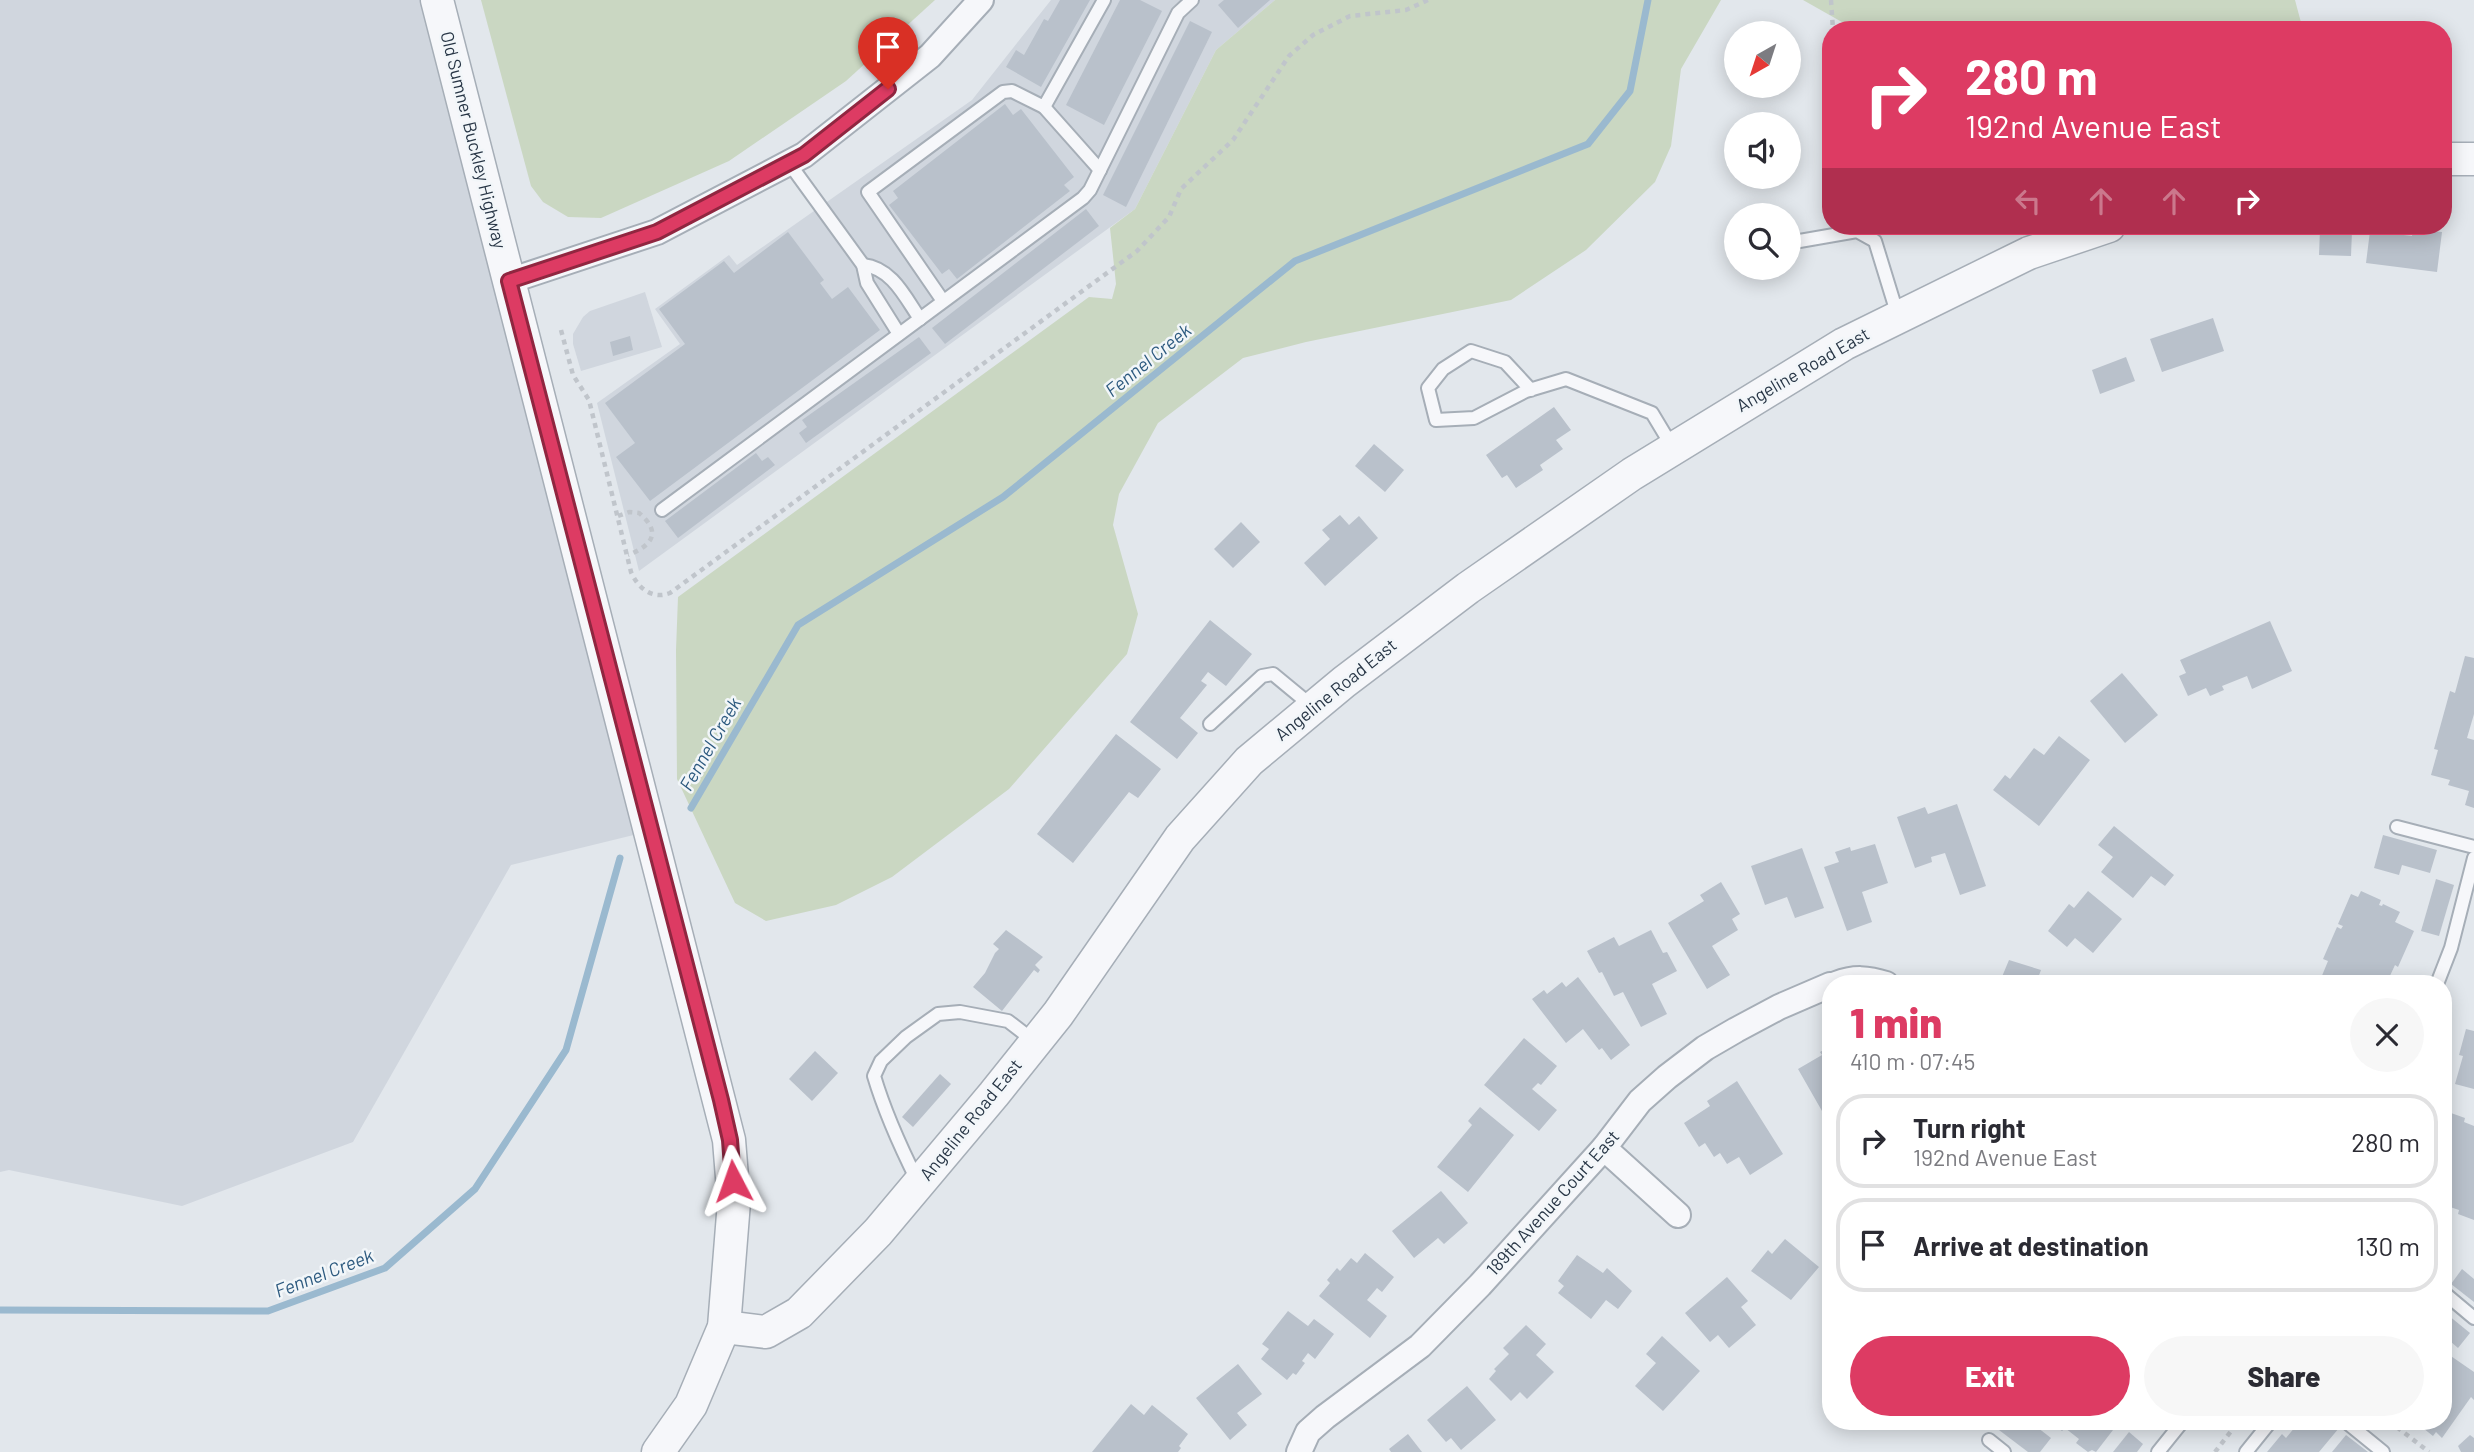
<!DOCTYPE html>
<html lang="en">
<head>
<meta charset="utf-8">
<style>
	:root { --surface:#fff; --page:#f7f7f7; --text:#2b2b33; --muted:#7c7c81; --line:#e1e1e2; --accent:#dd3b63 }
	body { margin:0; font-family:Barlow,sans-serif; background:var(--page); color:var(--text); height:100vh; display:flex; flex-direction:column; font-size:26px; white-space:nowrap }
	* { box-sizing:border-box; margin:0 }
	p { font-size:23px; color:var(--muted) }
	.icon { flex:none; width:38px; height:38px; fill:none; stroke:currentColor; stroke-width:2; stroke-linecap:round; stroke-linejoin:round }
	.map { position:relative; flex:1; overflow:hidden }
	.details { position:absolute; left:1822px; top:975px; width:630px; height:455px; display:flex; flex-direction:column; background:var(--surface); border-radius:28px; box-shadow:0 4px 18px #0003 }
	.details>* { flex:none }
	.hud { position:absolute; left:1822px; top:21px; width:630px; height:214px; border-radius:28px; box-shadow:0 4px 18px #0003; background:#dd3b63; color:#fff; overflow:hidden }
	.needle { width:46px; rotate:219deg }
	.fabs { position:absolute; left:1724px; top:21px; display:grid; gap:14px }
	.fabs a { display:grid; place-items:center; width:77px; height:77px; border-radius:50%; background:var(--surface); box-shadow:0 4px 18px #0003; font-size:35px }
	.pin { position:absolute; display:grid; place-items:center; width:60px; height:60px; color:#fff; margin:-72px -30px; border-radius:50% 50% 50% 0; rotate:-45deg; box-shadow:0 0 7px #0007 }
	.pin .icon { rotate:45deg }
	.me { position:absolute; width:77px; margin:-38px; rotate:356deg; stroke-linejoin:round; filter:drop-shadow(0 0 5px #0008) }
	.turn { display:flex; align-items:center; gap:24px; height:147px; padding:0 28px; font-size:32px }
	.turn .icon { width:91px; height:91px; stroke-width:2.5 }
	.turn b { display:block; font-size:49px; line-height:60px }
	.lanes { display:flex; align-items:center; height:66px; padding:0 28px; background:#0003; justify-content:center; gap:35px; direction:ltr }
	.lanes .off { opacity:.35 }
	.round { display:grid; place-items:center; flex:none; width:74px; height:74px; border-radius:37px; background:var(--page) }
	.overview { display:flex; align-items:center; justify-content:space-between; height:119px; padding:0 28px }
	h1 { font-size:42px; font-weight:800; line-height:52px; color:var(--accent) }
	.button { display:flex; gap:14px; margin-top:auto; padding:14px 28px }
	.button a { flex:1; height:80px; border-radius:42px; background:var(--accent); color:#fff; font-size:28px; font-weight:800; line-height:80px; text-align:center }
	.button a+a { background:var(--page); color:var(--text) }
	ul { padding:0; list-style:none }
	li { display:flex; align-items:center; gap:21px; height:94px; margin:0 14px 10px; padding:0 14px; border:4px solid var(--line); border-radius:28px }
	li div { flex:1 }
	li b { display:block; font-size:26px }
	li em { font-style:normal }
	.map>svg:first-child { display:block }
</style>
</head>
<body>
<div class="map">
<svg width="2474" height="1452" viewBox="0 0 2474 1452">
	<rect width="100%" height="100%" fill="#e2e7ec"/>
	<g fill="#d0d6de">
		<polygon points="0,0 437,0 650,831 511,865 353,1142 182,1206 9,1170 0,1172"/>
		<polygon points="1051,0 1275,0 1216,50 1135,209 639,571 597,403 680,344 655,309 729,255 737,265 972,100"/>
		<polygon points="645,292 662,347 581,371 573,344 573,334 583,317 590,311"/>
	</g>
	<g fill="#cad7c2">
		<polygon points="481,0 935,0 846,81 729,161 601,218 568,217 543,202 531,186"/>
		<polygon points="1275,0 1721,0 1681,69 1671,146 1655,182 1586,250 1511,300 1306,342 1243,358 1158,423 1119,494 1113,525 1138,614 1127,654 1009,789 892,877 836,905 766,921 735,903 677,779 676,650 678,597 1089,297 1112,299 1116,284 1110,228 1135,209 1216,50"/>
		<polygon points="1803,0 2295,0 2303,30 1856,30"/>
	</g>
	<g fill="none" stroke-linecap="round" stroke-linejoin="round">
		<g stroke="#9ab9cf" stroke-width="7">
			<polyline points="691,808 798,625 1003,497 1295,261 1588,144 1630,91 1648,0"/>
			<polyline points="0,1310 268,1311 385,1268 475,1189 566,1050 620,858"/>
		</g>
	</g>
	<g fill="#b9c1cb">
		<polygon points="1060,0 1090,0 1041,87 1006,67 1016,50 1024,55 1044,19 1048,21"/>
		<polygon points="1120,0 1140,0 1162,11 1104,125 1066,105"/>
		<polygon points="1224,0 1270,0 1238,28 1218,5"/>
		<polygon points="1190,21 1212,32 1126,207 1103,195"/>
		<polygon points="2344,22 2346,30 2328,30 2327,25"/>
		<polygon points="1005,104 1013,115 1021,109 1074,177 1064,185 1070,191 957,279 949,269 942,274 889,205 898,198 893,191"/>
		<polygon points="1086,209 1099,226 945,344 932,328"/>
		<polygon points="2320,229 2352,231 2351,256 2319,255"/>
		<polygon points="2413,229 2442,232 2437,272 2366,263 2370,231 2412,236"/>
		<polygon points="788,232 824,280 820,283 832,299 848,287 880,330 650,501 616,457 635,443 605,403 685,344 659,309 724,261 734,273"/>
		<polygon points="2213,318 2224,351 2162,372 2150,339"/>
		<polygon points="630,336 633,350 613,356 610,342"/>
		<polygon points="919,337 931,353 806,443 799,433 807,427 802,420"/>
		<polygon points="2126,357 2135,381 2100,394 2092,370"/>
		<polygon points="1554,407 1571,430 1556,440 1563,449 1540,465 1543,470 1516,488 1507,475 1502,478 1486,455"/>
		<polygon points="1374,444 1404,470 1385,492 1355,466"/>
		<polygon points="756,453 762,461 768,457 775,465 678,538 665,521"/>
		<polygon points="1340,515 1349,525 1359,516 1378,538 1325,586 1304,563 1330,539 1322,530"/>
		<polygon points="1241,522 1260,542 1233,568 1214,549"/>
		<polygon points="1210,620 1252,654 1226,686 1208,672 1201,681 1207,685 1180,718 1198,733 1177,759 1130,722"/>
		<polygon points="2270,621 2292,671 2252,689 2247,676 2222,686 2224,690 2210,696 2206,688 2188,696 2179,676 2186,673 2180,660"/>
		<polygon points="2465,656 2474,658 2474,714 2467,738 2474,740 2474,808 2465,805 2469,791 2448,785 2450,780 2431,775 2438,750 2434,749 2450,691 2455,693"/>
		<polygon points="2122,673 2158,715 2125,743 2090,701"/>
		<polygon points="1116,734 1161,769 1138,798 1129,792 1073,863 1037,834"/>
		<polygon points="2059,736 2090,760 2039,826 1993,790 2005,775 2010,779 2034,748 2044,755"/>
		<polygon points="1957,804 1986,886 1960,895 1945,853 1931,857 1932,862 1915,868 1897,817 1925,807 1928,814"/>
		<polygon points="2114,826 2174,875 2165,886 2151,876 2133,898 2101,872 2113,857 2098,845"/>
		<polygon points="2383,835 2437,850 2430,873 2402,865 2399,875 2374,868"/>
		<polygon points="1875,844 1888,883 1862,892 1872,922 1847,931 1824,867 1839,862 1835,852 1850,847 1851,851"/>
		<polygon points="1802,848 1824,908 1795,918 1787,897 1765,905 1751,866"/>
		<polygon points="2436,879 2454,885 2439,936 2421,931"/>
		<polygon points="1721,882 1740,914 1732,919 1738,930 1712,946 1730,975 1707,989 1668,923 1704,901 1700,895"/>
		<polygon points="2088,891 2122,919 2093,953 2075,938 2067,947 2048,931 2069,904 2074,908"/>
		<polygon points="2361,891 2381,900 2379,905 2382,906 2383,904 2400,912 2395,922 2414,931 2398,967 2395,965 2388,980 2383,978 2380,984 2312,984 2315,976 2321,978 2328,961 2323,959 2337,927 2341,929 2343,926 2338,924 2351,894 2358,897"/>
		<polygon points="1006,930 1043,957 1035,965 1040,970 1038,973 1034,970 1002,1011 973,987 985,973 995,953 999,949 993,944"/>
		<polygon points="1651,930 1663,953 1667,952 1677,971 1652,984 1667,1014 1641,1027 1623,992 1614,996 1602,972 1599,973 1587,951 1614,937 1619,946"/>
		<polygon points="2009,960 2041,970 2038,978 2053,984 1999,984"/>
		<polygon points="1578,977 1630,1045 1611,1060 1602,1048 1599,1050 1583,1029 1566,1043 1532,999 1544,990 1547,994 1562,982 1566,987"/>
		<polygon points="2466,1029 2474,1031 2474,1089 2455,1084 2463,1056 2459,1055"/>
		<polygon points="1524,1038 1557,1066 1541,1085 1538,1083 1532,1089 1557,1110 1539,1131 1484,1085"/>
		<polygon points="1830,1046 1830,1125 1798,1069 1822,1055 1820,1052"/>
		<polygon points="815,1051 838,1073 812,1101 789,1079"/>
		<polygon points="940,1074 951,1084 913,1127 902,1117"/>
		<polygon points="1737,1081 1783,1154 1750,1175 1739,1157 1727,1164 1720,1153 1714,1157 1705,1143 1699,1147 1684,1123 1710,1106 1707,1101"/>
		<polygon points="1480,1107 1514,1135 1468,1192 1437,1167 1472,1125 1468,1121"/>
		<polygon points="2451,1113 2465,1118 2464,1122 2474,1126 2474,1220 2458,1214 2459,1210 2450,1207 2452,1203 2443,1200 2443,1118 2444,1115 2448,1117"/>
		<polygon points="1441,1191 1468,1223 1444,1244 1438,1238 1414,1258 1392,1231"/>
		<polygon points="1785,1239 1819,1267 1791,1300 1751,1271 1768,1250 1772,1254"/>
		<polygon points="1365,1253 1394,1277 1382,1292 1377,1288 1367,1300 1387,1316 1370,1338 1319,1296 1330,1283 1327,1280 1337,1268 1340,1271 1351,1258 1357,1263"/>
		<polygon points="1577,1255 1603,1273 1607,1268 1632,1291 1618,1309 1606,1300 1591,1319 1558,1293 1564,1286 1558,1281"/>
		<polygon points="2462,1269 2474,1279 2474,1302 2451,1284"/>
		<polygon points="1727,1277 1748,1301 1741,1307 1756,1325 1729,1348 1718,1335 1710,1342 1685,1313"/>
		<polygon points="1288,1311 1308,1326 1314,1319 1334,1334 1315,1359 1308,1353 1302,1361 1305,1363 1296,1375 1293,1373 1287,1380 1261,1359 1269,1349 1262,1344"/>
		<polygon points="2443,1311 2470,1333 2458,1348 2443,1335"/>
		<polygon points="1526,1325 1546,1344 1536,1355 1554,1372 1527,1399 1520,1392 1511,1401 1489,1379 1496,1371 1494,1369 1509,1354 1503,1348"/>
		<polygon points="1662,1336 1700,1371 1663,1411 1635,1386 1656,1363 1646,1354"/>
		<polygon points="2445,1352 2474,1372 2474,1400 2471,1397 2442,1438 2436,1432 2433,1436 2418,1424 2421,1421 2443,1421 2443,1355"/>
		<polygon points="1238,1364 1262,1394 1237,1413 1247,1425 1230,1440 1196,1398"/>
		<polygon points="1467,1386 1496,1420 1461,1450 1451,1438 1446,1442 1427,1420"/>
		<polygon points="1131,1404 1144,1415 1152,1405 1188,1434 1179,1446 1181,1448 1178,1452 1092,1452"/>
		<polygon points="2000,1421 2029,1421 2051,1438 2040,1452 2028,1452 1995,1427"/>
		<polygon points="2050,1421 2115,1421 2110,1427 2113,1430 2096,1452 2092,1450 2088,1452 2076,1443 2079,1439 2065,1428 2062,1431"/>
		<polygon points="2300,1421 2330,1421 2339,1428 2319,1452 2267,1452 2282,1434 2286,1438"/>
		<polygon points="2129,1432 2143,1444 2137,1452 2113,1452"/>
		<polygon points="1408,1434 1422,1452 1391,1452 1389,1449"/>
		<polygon points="2346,1435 2368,1452 2332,1452"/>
		<polygon points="2470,1435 2474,1438 2474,1452 2461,1452 2458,1446"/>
	</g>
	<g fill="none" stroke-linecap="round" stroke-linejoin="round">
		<g stroke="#a6aeb7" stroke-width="16">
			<g id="service">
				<polyline points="1044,107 1100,170"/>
				<polyline points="789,163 863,265 867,283 899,334"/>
				<polyline points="1788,243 1857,231 1875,241 1898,316"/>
				<path d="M863 265C892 268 905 297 920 319"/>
				<polyline points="943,301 868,192 1003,92 1012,91 1044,107 1104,0"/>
				<polyline points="1531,390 1505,362 1471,351 1443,369 1428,388 1436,420 1474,418 1526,391 1566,379 1652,413 1673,448"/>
				<polyline points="662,510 1083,198 1090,190 1178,13 1192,0"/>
				<polyline points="1210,724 1262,676 1273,674 1313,707"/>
				<polyline points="2397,827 2474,847"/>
				<polyline points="2437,984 2451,948 2474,858"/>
				<path d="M917 1180C900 1146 885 1113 874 1076L881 1061 906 1037 938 1014 960 1012 1008 1021 1034 1041"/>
				<polyline points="2443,1292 2474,1318"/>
				<polyline points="2345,1421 2383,1452"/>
				<polyline points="1989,1440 2004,1452"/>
				<polyline points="2158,1452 2183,1421"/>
				<polyline points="2246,1452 2271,1421"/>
			</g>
		</g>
		<g stroke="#a6aeb7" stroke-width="28">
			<g id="minor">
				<polyline points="509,281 657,232 804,155 930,56 981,0"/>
				<path d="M1836 984C1854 977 1868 978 1886 984"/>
				<polyline points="1604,1148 1678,1215"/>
				<polyline points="1299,1452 1308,1432 1325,1417 1420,1346 1480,1285 1604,1148 1640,1101 1667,1077 1705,1048 1736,1030 1779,1007 1830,985"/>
			</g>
		</g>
		<g stroke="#a6aeb7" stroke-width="35">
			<g id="tertiary">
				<polyline points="437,0 729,1140 734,1202 724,1327 691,1405 658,1452"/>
				<polyline points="2443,159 2474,159"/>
				<polyline points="724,1327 766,1332 799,1313 878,1232 994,1094 1058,1014 1180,838 1249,761 1344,682 1468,588 1632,474 1844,344 2029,253 2109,226"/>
			</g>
		</g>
		<g stroke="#c0c5cb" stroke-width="4.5" stroke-dasharray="5 5" stroke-linecap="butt">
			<polyline points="1831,0 1833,30"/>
			<path d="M561 330 573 375 589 400 631 572C638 588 652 600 670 593L1137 251 1169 217 1181 189 1233 140 1289 56 1313 35 1350 16 1406 10 1428 0"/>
			<path d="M618 516 629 512 639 513C663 533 651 546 628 555"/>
			<polyline points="2389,1421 2429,1452"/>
			<polyline points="2215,1452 2239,1421"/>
		</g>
		<use href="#service" stroke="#f6f7fa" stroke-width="12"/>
		<use href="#minor" stroke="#f6f7fa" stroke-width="24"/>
		<use href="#tertiary" stroke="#f6f7fa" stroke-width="32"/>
	</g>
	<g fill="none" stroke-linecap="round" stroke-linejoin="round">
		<g stroke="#902640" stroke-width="18">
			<polyline id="route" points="733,1181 730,1140 721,1100 509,281 657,232 804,155 888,89"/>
		</g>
		<use href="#route" stroke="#dd3b63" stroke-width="12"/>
	</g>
	<g text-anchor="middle" stroke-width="5" stroke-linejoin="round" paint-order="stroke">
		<g font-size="18" fill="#283646" stroke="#f2f6f9">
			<text transform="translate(473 140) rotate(76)" y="6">Old Sumner Buckley Highway</text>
			<text transform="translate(1803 370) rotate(-30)" y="6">Angeline Road East</text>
			<text transform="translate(1336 690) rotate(-39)" y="6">Angeline Road East</text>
			<text transform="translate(971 1120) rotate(-51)" y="6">Angeline Road East</text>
			<text transform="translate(1553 1203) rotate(-48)" y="6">189th Avenue Court East</text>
		</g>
		<g font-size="19" font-style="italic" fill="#2d5a7f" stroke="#f2f6f9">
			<text transform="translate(1148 360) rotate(-39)" y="7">Fennel Creek</text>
			<text transform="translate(710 744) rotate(-60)" y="7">Fennel Creek</text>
			<text transform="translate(324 1273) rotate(-21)" y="7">Fennel Creek</text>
		</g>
	</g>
</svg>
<div class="fabs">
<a><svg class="needle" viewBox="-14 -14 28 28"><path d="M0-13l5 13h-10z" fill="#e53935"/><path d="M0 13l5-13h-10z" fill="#7c7c81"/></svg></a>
<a><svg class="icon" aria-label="sound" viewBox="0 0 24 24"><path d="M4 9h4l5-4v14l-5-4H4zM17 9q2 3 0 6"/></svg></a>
<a><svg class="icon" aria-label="search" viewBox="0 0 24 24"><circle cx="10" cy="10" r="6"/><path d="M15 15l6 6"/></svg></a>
</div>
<div class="pin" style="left:888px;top:89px;background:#d93025"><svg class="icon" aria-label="arrive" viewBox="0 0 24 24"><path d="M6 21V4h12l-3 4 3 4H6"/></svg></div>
<svg class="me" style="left:733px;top:1181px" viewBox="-20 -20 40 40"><path d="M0-17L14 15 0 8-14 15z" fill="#dd3b63" stroke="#fff" stroke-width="4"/></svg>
<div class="hud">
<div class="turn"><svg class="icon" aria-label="right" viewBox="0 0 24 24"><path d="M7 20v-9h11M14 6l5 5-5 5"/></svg><div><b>280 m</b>192nd Avenue East</div></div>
<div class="lanes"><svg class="icon off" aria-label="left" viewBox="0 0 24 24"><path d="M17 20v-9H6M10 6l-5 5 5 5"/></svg><svg class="icon off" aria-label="ahead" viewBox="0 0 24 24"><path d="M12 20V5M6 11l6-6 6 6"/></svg><svg class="icon off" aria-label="ahead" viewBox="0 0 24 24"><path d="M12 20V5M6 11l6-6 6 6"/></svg><svg class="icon" aria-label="right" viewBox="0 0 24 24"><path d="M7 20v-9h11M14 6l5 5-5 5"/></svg></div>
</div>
<section class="details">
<div class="overview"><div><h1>1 min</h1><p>410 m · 07:45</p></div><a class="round"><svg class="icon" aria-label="close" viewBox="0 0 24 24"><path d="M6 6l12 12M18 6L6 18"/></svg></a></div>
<ul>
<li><svg class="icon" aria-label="right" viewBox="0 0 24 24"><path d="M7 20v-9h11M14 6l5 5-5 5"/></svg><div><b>Turn right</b><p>192nd Avenue East</p></div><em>280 m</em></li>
<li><svg class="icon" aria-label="arrive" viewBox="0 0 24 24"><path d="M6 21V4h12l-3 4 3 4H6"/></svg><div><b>Arrive at destination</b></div><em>130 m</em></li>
</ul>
<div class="button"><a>Exit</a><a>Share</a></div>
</section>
</div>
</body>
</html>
